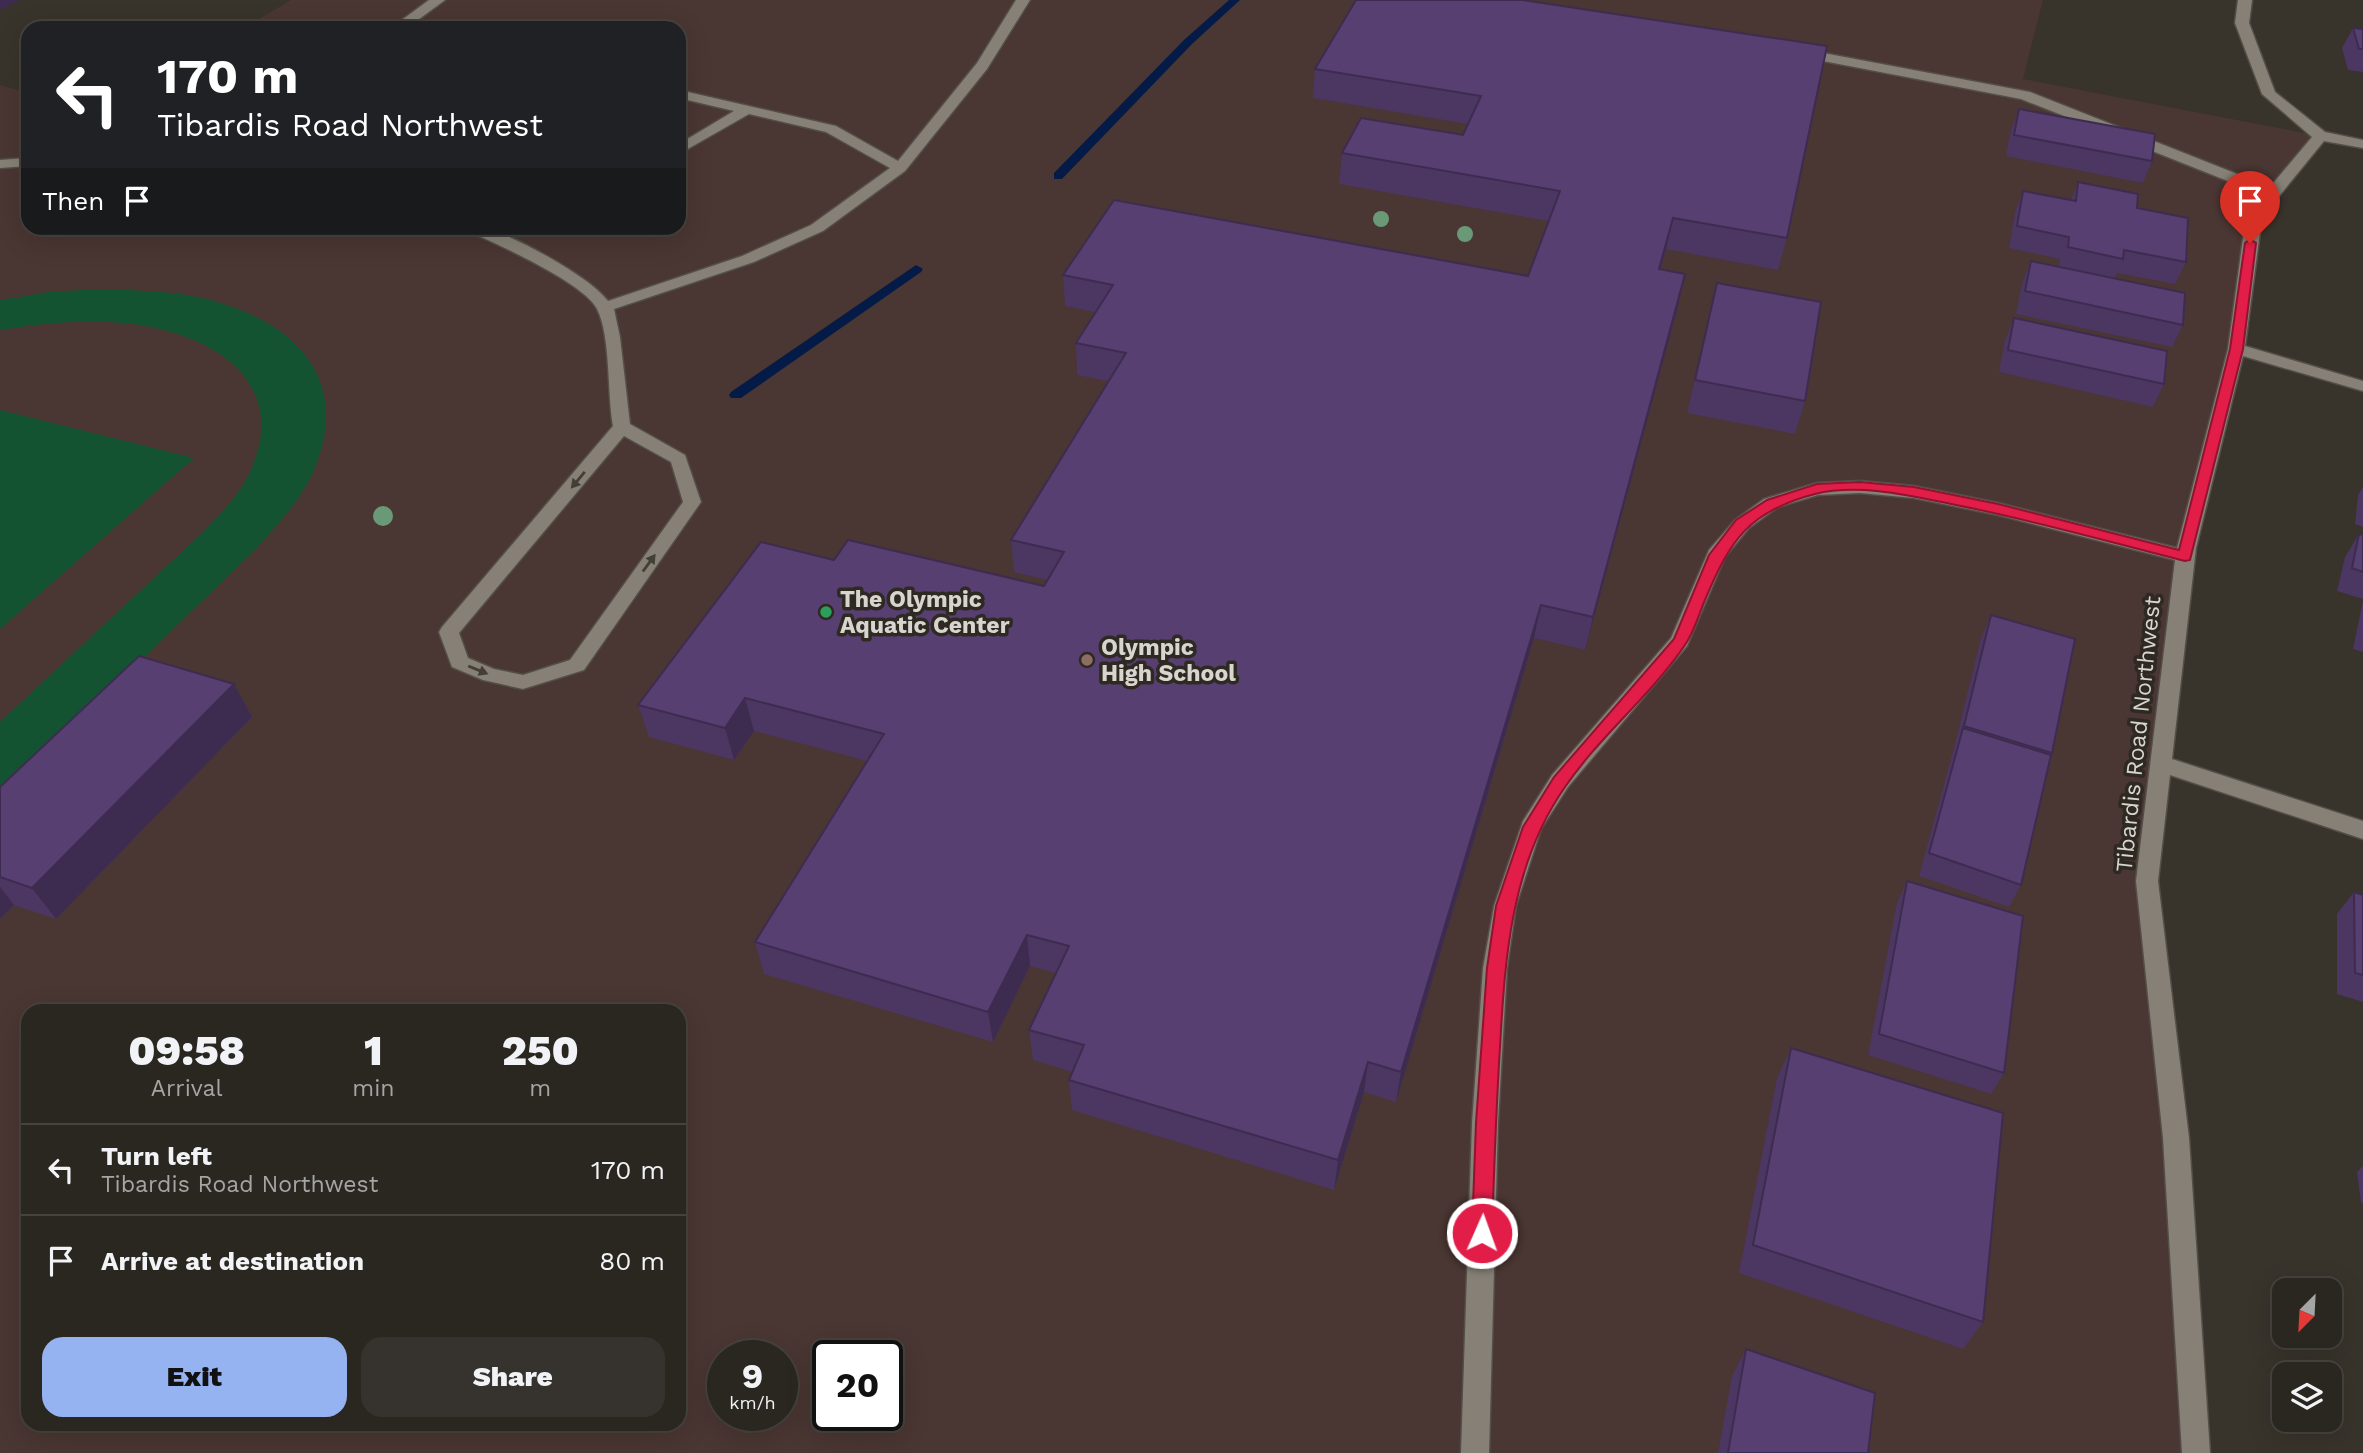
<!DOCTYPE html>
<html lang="en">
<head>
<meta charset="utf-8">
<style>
	:root { --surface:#2a2620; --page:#36322d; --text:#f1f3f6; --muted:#a5a5a5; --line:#46433e; --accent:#95b2f1 }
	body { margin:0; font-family:"Work Sans",sans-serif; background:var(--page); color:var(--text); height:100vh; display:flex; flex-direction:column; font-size:26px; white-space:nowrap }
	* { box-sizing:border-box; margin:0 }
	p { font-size:23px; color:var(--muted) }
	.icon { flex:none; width:38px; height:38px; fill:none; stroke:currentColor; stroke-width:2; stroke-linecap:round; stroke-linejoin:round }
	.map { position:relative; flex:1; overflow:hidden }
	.panel { position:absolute; left:21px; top:1004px; width:665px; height:427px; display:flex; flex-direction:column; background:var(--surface); border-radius:21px; box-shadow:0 7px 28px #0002,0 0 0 2px var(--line) }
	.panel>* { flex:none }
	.banner { position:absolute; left:21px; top:21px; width:665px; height:214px; border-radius:21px; box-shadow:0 7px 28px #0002,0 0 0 2px var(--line); background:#202124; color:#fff; overflow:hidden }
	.needle { width:46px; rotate:204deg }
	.fabs { position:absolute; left:2272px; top:1278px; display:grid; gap:14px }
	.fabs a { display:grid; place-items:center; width:70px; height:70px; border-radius:14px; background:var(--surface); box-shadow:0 7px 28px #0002,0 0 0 2px var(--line); font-size:35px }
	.speed { position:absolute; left:707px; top:1340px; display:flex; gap:14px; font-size:35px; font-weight:700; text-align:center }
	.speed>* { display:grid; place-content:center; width:91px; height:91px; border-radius:50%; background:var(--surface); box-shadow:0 7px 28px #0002,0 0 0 2px var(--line); line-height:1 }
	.speed small { font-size:18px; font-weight:400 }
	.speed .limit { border:4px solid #111; border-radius:10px; background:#fff; color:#111 }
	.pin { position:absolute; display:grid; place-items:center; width:60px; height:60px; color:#fff; margin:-72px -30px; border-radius:50% 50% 50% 0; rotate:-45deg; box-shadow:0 0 7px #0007 }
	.pin .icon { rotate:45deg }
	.me { position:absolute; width:77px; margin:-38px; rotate:2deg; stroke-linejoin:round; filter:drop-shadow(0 0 5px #0008) }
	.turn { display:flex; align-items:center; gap:24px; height:147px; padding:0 21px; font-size:32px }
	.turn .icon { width:91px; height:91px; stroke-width:2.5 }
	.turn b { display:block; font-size:49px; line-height:60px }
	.then { display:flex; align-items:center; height:66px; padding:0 21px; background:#0003; gap:14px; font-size:26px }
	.eta { display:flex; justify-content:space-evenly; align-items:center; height:119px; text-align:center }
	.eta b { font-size:42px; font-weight:800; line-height:49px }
	.action { display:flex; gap:14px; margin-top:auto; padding:14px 21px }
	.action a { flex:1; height:80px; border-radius:21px; background:var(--accent); color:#111; font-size:28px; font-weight:800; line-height:80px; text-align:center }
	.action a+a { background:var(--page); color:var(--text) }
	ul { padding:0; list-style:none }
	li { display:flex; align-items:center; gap:21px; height:91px; padding:0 21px; border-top:2px solid var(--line) }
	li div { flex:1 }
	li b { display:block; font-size:26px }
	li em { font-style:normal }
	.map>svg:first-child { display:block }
</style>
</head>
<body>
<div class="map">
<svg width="2363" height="1453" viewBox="0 0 2363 1453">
	<rect width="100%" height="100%" fill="#38332b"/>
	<path fill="#4a3632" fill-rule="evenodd" d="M291 0H2043L2023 79 2320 136 2254 217 2236 349 2186 548 2147 881 2196 1453H0V85L28 93V228H679V28H244ZM28 1012H679V1424H28ZM723 1356H782V1416H723ZM828 1356H887V1416H828Z"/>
	<g fill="#145332">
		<path d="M102 289C134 290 167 291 198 297 289 317 354 374 314 470 301 500 278 524 257 548L0 797V722L201 534C219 515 239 496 250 472 293 376 204 330 122 323 81 319 40 324 0 330V300L49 292Z"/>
		<polygon points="0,410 194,458 0,629"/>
	</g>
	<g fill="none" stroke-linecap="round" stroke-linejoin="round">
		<g fill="#051b47" fill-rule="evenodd">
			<polygon points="1229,0 1240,0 1192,44 1062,179 1054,179 1054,173 1184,40"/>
			<polygon points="916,265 923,269 921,272 741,398 731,398 729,395 731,392"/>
		</g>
		<g stroke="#534f48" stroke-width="3">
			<g id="minor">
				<polygon points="429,0 445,0 407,28 391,28"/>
				<path d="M1016 0H1030L987 69 905 171 823 231 754 262 614 309 620 337 630 424 685 455 701 502 584 670 523 689 483 680 452 667 439 632 442 627 613 426C607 394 611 336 597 309 584 283 497 244 468 231L467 228C474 228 482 226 489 229 518 238 590 277 608 301L742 256 811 225 890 168 826 132 749 114 679 154V144L734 111 679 98V90L836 126 898 161 977 63ZM624 436 671 462 683 502 570 660 523 675 494 669 468 658 459 633Z"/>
				<polygon points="2238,0 2252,0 2249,23 2275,92 2325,132 2363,140 2363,148 2324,141 2262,217 2245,346 2363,381 2363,391 2243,356 2196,548 2172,759 2363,821 2363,839 2170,775 2158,881 2189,1138 2210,1453 2182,1453 2163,1138 2136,881 2175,560 1998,515 1914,498 1860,493 1818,495 1778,507 1749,528 1725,557 1687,646 1568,787 1541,829 1516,906 1507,968 1498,1123 1489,1453 1461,1453 1472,1123 1483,968 1494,906 1523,821 1552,775 1671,638 1709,550 1735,520 1764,499 1817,483 1860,481 1914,486 1998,503 2177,548 2228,349 2246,216 2263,195 2021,99 1797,56 1790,52 1797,48 2030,92 2270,187 2312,137 2262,94 2235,23"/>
				<polygon points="28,158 28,166 0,168 0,160"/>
			</g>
		</g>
		<use href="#minor" fill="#868076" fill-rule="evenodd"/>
	</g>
	<g fill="#6a9977">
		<circle cx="1381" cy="219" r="8"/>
		<circle cx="1465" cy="234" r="8"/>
		<circle cx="383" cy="516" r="10"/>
	</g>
	<g fill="#4c3662">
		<polygon points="1356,0 1787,238 1778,270 1666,249 1661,270 1685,274 1678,306 1585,650 1534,638 1396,1102 1364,1092 1334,1190 1072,1110 1069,1080 1072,1072 1033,1060 1029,1030 1056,973 1030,966 993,1042 764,974 755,942 867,761 754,731 734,760 649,737 638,705 834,560 1044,586 1047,580 1014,572 1011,540 1108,381 1077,375 1076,343 1095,312 1065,306 1063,275 1528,276 1548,221 1339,184 1342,153 1463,135 1468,124 1313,98 1315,69"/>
		<polygon points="2353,28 2363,29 2363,72 2348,70 2342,48"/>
		<polygon points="2019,109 2152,161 2143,183 2006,156 2011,130"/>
		<polygon points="2078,182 2137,208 2186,262 2175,284 2117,273 2115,278 2183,325 2172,347 2016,314 2022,283 2031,261 2059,267 2060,259 2009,248 2015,212 2023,191 2071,200"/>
		<polygon points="1717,283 1805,401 1795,434 1687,413"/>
		<polygon points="2014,318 2164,384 2153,407 1999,372 2005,340"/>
		<polygon points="2363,487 2363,527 2355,524 2358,495"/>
		<polygon points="2359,534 2363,535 2363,599 2337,591 2345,557"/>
		<polygon points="2363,601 2363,652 2353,649"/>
		<polygon points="1991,615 2052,753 2021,885 2009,907 1919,876 1954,748 1981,638"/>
		<polygon points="234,684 252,717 56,919 14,905 0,919 0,787"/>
		<polygon points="1907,881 2004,1073 1991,1094 1868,1055 1897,903"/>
		<polygon points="2354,892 2363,895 2363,1002 2337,994 2337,914"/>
		<polygon points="1791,1048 1983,1322 1963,1349 1739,1273 1777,1078"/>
		<polygon points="2363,1166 2363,1204 2361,1203 2357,1172"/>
		<polygon points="1746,1349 1868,1453 1718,1453 1732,1376"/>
	</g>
	<g fill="#3e2c50">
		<polygon points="0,0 20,0 0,10"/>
		<polygon points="1673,218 1666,249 1652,301 1659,269"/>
		<polygon points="1685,274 1678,306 1585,650 1593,617"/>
		<polygon points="1541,605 1534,638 1396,1102 1401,1072"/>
		<polygon points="234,684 252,717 56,919 32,888"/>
		<polygon points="745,698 754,731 734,760 725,728"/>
		<polygon points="0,887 14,905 0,919"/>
		<polygon points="1027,935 1030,966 993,1042 988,1012"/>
		<polygon points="1368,1062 1364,1092 1334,1190 1338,1160"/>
	</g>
	<g fill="#583f72" stroke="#3e2c50" stroke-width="2">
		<polygon points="1356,0 1522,0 1827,46 1787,238 1673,218 1659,269 1685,274 1593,617 1541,605 1401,1072 1368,1062 1338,1160 1069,1080 1084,1045 1029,1030 1069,946 1027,935 988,1012 755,942 884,734 745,698 725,728 638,705 761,542 834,560 848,540 1044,586 1064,552 1011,540 1126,353 1076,343 1113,285 1063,275 1114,200 1528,276 1560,191 1342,153 1361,118 1463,135 1481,96 1315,69"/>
		<polygon points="2353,28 2363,29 2363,49 2359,49"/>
		<polygon points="2019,109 2155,134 2152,161 2014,135"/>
		<polygon points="2078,182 2138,194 2137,208 2188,218 2186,262 2124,250 2123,259 2068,247 2069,237 2017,226 2023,191 2076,201"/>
		<polygon points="2031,261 2185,293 2183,325 2025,291"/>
		<polygon points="1717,283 1821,302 1805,401 1695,380"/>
		<polygon points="2014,318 2167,351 2164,384 2008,350"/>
		<polygon points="2359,534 2363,535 2363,572 2352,568"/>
		<polygon points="1991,615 2075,639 2052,753 1964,726"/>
		<polygon points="139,656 234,684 32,888 0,877 0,787"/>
		<polygon points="1963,728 2051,755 2021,885 1929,853"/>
		<polygon points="1907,881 2023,916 2004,1073 1879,1034"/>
		<polygon points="2354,892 2363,895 2363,975 2355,973"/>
		<polygon points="1791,1048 2003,1113 1983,1322 1753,1245"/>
		<polygon points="1746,1349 1875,1393 1868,1453 1728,1453"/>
	</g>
	<defs><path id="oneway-solid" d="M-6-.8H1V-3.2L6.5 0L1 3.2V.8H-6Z" transform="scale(1.75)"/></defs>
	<g fill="#443f36">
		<use href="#oneway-solid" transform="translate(578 480) rotate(130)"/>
		<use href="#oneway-solid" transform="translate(649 563) rotate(-54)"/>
		<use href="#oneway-solid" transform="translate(478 670) rotate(22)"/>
	</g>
	<path fill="#e11d48" stroke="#92132f" stroke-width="2" d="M2250 239 2256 243 2243 349 2190 560 2185 561C2109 542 2033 520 1956 505 1912 496 1859 483 1815 494 1749 511 1730 540 1705 600 1699 614 1694 632 1685 645 1650 696 1600 736 1565 787 1511 864 1505 957 1500 1047 1496 1109 1494 1171 1492 1233L1489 1240 1482 1242 1475 1240 1472 1233 1476 1123 1487 968 1496 906 1523 827 1554 777 1674 639 1709 555 1736 520 1767 500 1817 484 1860 482 1914 487 1998 504 2179 550 2230 349 2245 243Z"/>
	<circle fill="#2e9e5b" stroke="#2e2921" stroke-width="2.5" cx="826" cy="612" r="7"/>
	<circle fill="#8d6e63" stroke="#2e2921" stroke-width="2.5" cx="1087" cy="660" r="7"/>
	<g text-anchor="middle" stroke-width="7" stroke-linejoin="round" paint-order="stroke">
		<g font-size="23" font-weight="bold" fill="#d8d5d0" stroke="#2e2921" text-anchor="start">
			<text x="840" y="607">The Olympic<tspan x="840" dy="26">Aquatic Center</tspan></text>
			<text x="1101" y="655">Olympic<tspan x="1101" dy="26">High School</tspan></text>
		</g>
		<g font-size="23" fill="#d8d5d0" stroke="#2e2921">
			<text transform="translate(2138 734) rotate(-84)" y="8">Tibardis Road Northwest</text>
		</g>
	</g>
</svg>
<div class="fabs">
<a><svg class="needle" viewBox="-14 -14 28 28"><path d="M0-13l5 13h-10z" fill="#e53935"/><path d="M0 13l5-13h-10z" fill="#a5a5a5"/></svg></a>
<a><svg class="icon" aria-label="layers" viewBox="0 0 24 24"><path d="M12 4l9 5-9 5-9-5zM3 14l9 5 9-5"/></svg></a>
</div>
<div class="speed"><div>9<small>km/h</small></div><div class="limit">20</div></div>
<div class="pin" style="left:2250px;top:243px;background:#d93025"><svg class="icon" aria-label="arrive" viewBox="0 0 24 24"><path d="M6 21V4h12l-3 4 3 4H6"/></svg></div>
<svg class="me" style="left:1482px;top:1233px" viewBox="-20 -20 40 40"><circle r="17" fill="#e11d48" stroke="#fff" stroke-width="3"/><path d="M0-11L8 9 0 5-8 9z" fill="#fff"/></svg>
<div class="banner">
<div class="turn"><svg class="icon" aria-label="left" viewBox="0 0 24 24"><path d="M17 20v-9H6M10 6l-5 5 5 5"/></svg><div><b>170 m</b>Tibardis Road Northwest</div></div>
<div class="then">Then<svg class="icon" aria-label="arrive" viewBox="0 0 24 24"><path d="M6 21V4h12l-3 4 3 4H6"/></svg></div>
</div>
<section class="panel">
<div class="eta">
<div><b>09:58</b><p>Arrival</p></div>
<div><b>1</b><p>min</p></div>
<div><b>250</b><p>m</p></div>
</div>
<ul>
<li><svg class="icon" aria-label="left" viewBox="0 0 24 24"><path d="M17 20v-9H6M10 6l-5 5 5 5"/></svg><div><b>Turn left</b><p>Tibardis Road Northwest</p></div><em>170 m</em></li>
<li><svg class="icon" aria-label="arrive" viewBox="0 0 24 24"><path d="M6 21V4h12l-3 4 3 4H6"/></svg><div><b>Arrive at destination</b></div><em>80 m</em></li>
</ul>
<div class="action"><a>Exit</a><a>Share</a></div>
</section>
</div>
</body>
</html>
